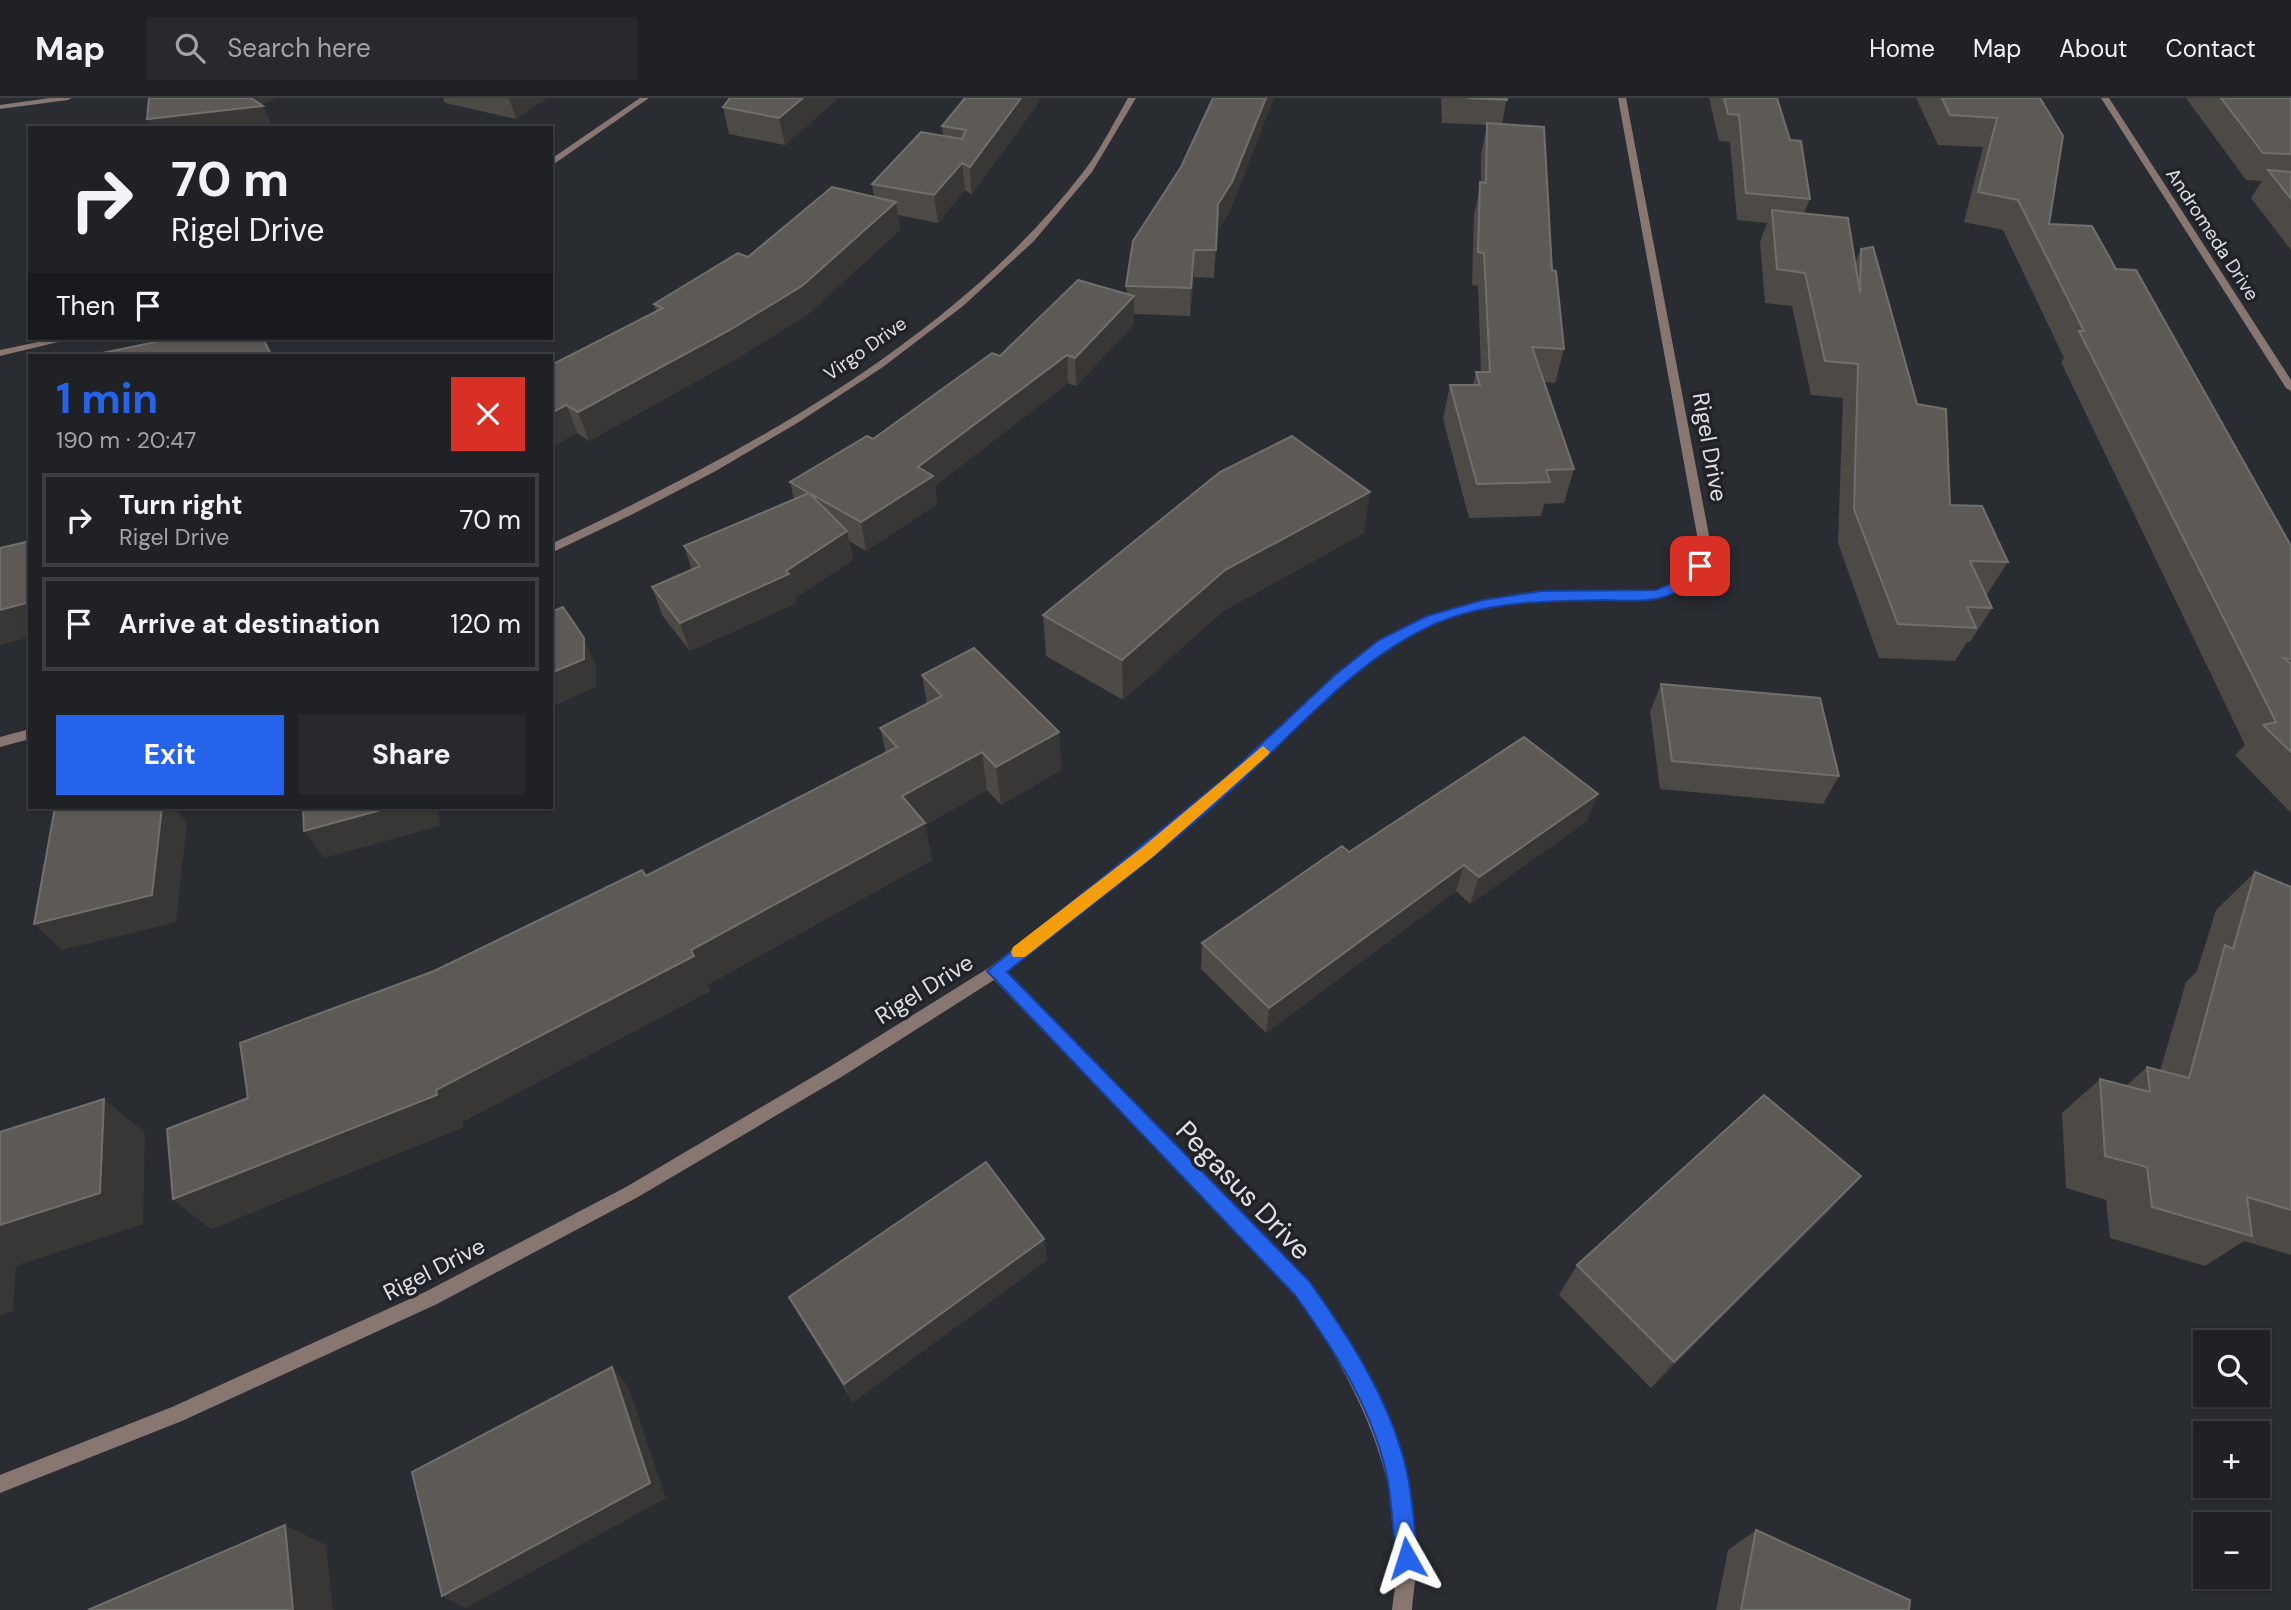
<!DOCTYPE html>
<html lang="en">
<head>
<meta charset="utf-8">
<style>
	:root { --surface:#1f2125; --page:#27292d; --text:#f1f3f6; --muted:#a1a3a7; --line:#3c3e42; --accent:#2563eb }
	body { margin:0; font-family:"DM Sans",sans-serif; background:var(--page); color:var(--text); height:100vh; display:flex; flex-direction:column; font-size:26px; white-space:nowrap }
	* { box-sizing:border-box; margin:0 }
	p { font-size:23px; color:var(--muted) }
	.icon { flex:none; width:38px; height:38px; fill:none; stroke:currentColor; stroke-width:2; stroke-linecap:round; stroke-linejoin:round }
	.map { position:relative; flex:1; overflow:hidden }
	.side { position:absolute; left:28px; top:256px; width:525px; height:455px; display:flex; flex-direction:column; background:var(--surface); border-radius:0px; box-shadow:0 2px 5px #0004,0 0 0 2px var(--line) }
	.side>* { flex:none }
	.top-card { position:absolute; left:28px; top:28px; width:525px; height:214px; border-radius:0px; box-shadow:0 2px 5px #0004,0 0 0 2px var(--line); background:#1f2125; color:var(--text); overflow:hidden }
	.buttons { position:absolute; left:2193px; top:1232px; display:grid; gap:14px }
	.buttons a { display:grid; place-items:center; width:77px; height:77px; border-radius:0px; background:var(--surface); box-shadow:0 2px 5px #0004,0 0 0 2px var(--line); font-size:35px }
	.pin { position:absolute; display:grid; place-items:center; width:60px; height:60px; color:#fff; margin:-30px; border-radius:14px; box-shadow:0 4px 10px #0006 }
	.me { position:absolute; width:77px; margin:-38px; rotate:354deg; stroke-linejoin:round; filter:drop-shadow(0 0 5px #0008) }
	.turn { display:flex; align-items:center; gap:24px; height:147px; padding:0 28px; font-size:32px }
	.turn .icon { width:91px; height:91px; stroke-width:2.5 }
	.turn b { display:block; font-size:49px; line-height:60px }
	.then { display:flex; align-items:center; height:66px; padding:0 28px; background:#0003; gap:14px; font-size:26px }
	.round { display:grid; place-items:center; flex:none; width:74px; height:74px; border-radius:0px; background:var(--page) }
	.summary { display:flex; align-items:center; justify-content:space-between; height:119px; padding:0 28px }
	h1 { font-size:42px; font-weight:700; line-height:52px; color:var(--accent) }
	.primary-button { display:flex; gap:14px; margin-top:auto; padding:14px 28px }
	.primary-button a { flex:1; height:80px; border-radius:0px; background:var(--accent); color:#fff; font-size:28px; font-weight:700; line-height:80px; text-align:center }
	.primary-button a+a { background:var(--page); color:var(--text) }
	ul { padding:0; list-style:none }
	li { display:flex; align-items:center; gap:21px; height:94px; margin:0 14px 10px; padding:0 14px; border:4px solid var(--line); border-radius:0px }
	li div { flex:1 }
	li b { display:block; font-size:26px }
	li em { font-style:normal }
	header { display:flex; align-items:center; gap:42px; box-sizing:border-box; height:98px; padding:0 35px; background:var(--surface); border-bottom:2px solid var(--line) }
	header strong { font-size:33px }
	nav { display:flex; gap:38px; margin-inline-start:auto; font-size:24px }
	.search { width:490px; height:63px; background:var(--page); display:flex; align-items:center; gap:18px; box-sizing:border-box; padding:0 24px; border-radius:0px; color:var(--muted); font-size:26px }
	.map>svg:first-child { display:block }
</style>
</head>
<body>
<header>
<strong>Map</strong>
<div class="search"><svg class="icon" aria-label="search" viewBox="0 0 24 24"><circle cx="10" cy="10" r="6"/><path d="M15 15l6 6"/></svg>Search here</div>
<nav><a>Home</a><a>Map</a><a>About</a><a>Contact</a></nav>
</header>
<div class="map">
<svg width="2291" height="1512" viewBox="0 0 2291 1512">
	<rect width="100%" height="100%" fill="#292c31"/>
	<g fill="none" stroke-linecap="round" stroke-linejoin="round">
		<g fill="#887670" fill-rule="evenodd">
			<polygon points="50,0 72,0 68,2 0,11 0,7"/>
			<polygon points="640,0 649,0 551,68 551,61"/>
			<path d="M1128 0H1136L1092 74 1034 143 963 208 883 269 799 324 714 374 631 417 551 455V446C742 356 954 243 1084 73 1101 51 1114 24 1128 0Z"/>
			<path d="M1618 0H1626L1711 448C1707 464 1702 479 1688 488 1654 510 1582 499 1541 502 1506 505 1471 512 1438 524 1357 555 1299 630 1236 686 1162 752 1083 812 1005 874L1308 1184C1365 1267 1414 1356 1417 1459 1417 1476 1413 1494 1412 1512H1392C1394 1494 1398 1476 1397 1458 1395 1359 1350 1276 1296 1196L994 882 843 978 638 1099 437 1206 182 1323 0 1395V1377L172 1309 425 1194 626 1089 831 968 990 869 1143 750 1227 678 1336 578 1380 543 1428 519 1483 502 1541 494 1656 492 1680 482 1694 467 1699 448Z"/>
			<polygon points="2101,0 2109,0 2291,282 2291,293 2286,290"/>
			<polygon points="57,240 75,240 0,258 0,252"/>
			<polygon points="30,631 30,641 0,649 0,639"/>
		</g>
	</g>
	<g fill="#4d4945">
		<polygon points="443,0 547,0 516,21 445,5"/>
		<polygon points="838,0 785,47 729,36 723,9"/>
		<polygon points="965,0 972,97 965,92 938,125 898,117 900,132 808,216 736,261 589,343 577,335 551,267 656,213 654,206 748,159 874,99 872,86 943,37 942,28"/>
		<polygon points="1441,0 1507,0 1502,26 1552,172 1564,251 1555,285 1544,284 1574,371 1564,405 1544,406 1541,418 1469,420 1443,321 1450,287 1473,287 1476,274 1481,274 1478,188 1472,187 1474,117 1481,85 1481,57 1487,27 1442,25"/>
		<polygon points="1709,0 1777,0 1810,101 1804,115 1855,165 1861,151 1917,306 1950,407 2008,464 1986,498 1992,510 1970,544 1967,544 1955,563 1879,560 1838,445 1843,300 1811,297 1792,208 1765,205 1760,144 1767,125 1737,122 1730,44 1719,43"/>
		<polygon points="1916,0 2040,0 2049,126 2116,171 2291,448 2291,715 2235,657 2245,647 2061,264 2064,260 2003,132 1964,124 1983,49 1938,47"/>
		<polygon points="2186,0 2291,0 2291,152 2251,100 2262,83 2246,82"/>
		<polygon points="1231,111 1217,134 1214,180 1194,179 1190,218 1134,216 1134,226 1076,288 1068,285 935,388 937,406 866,453 849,443 853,462 795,500 796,505 690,553 662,517 652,489 692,472 684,448 794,401 790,384 873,341 1000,258 1127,196 1126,188"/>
		<polygon points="1364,435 1223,513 1123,602 1046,558 1043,517"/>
		<polygon points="922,577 1059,634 1061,672 1001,707 987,692 925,727 932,762 707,887 710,893 462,1024 463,1029 211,1131 173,1101 248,1000 434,873 646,778 886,655 880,630 927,605"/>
		<polygon points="1661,586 1839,678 1823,706 1660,691 1650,614"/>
		<polygon points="1587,723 1470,806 1456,793 1266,935 1201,871 1202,845 1349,754"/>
		<polygon points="2255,774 2291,789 2291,1157 2244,1143 2205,1168 2110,1140 2106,1102 2066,1090 2062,1015 2100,981 2126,988 2147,969 2160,973 2186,884 2197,873 2216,812"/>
		<polygon points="1861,1078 1832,1110 1651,1290 1559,1197 1577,1167"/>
		<polygon points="1044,1141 1047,1162 853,1304 800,1219 789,1199"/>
		<polygon points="1756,1432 1909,1512 1716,1512 1728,1452"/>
	</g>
	<g fill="#383736">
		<polygon points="240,0 277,0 257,9 263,8 273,30 152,30 147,21"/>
		<polygon points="509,0 547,0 516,21"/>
		<polygon points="803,0 838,0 785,47 779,20"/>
		<polygon points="1021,0 1042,0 972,97 970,69"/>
		<polygon points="1266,0 1274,0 1231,111 1217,134 1214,180 1218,106"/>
		<polygon points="962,65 965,92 938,125 934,97"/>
		<polygon points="896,104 900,132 808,216 736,261 589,343 578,314"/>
		<polygon points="1194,152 1194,179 1190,218 1191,190"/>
		<polygon points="1134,198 1134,226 1076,288 1075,260"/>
		<polygon points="263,240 264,240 273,257 271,257"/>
		<polygon points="1067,257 1068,285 935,388 937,406 866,453 861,424 918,369"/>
		<polygon points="566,307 577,335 551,350 551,315"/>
		<polygon points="1370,394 1364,435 1223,513 1123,602 1122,562 1225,472"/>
		<polygon points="847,433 853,462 795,500 796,505 690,553 680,525 786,473"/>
		<polygon points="30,504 30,539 0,547 0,512"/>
		<polygon points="584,540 596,568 596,589 551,609 551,575"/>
		<polygon points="1059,634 1061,672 1001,707 996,669"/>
		<polygon points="982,654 987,692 925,727 932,762 707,887 710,893 462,1024 463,1029 211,1131 173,1101 436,992 691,852 902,698"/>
		<polygon points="1598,696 1587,723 1470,806 1479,779"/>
		<polygon points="162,709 173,709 187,724 176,824 62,852 34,826"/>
		<polygon points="392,709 438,709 440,728 324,760 304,733"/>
		<polygon points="1464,767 1456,793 1266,935 1269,910"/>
		<polygon points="104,1001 145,1035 143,1126 16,1168 13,1213 0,1218 0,1127"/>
		<polygon points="1861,1078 1832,1110 1651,1290 1674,1264"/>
		<polygon points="1044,1141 1047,1162 853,1304 844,1286"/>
		<polygon points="612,1269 628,1288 666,1400 466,1510 442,1498"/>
		<polygon points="285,1427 326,1447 333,1512 293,1512"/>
	</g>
	<g fill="#5d5a56" stroke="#716f6c" stroke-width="2">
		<polygon points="149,0 251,0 263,8 147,21"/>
		<polygon points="730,0 803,0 779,20 723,9"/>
		<polygon points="965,0 1021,0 970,69 962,65 934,97 872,86 921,34 962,41 966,32 942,28"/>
		<polygon points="1213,0 1266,0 1232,84 1218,106 1216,152 1194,152 1191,190 1126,188 1133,143 1181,69"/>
		<polygon points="1467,0 1507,0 1507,2"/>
		<polygon points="1724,0 1777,0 1790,42 1801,43 1810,101 1746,95 1739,17 1728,16"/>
		<polygon points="1942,0 2040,0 2063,38 2049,126 2092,128 2116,171 2136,172 2291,448 2291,561 2284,560 2291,566 2291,654 2263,627 2276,624 2079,233 2084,233 2018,102 1978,94 1997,20 1950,17"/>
		<polygon points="2221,0 2291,0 2291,56 2263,55"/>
		<polygon points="1487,25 1544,29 1552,172 1556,173 1564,251 1532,249 1574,371 1546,372 1550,384 1477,386 1450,287 1480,287 1476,274 1490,274 1484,155 1478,154 1480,84 1486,85"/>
		<polygon points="2268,72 2291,74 2291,101"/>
		<polygon points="832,89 896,104 802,188 728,233 578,314 566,307 551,315 551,267 663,210 654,206 738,155 748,159"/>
		<polygon points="1772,112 1848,120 1860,195 1861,151 1873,149 1917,306 1946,311 1950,407 1982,408 2008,464 1970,463 1992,510 1967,509 1976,530 1898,526 1854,411 1858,266 1825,263 1805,175 1777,171"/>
		<polygon points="1078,182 1134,198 1075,260 1067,257 918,369 933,378 861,424 809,395 847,433 786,473 789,476 680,525 652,489 700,468 684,448 809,395 790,384 867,338 873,341 992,255 1000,258"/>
		<polygon points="174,240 263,240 271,257 93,257"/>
		<polygon points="1292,338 1370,394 1225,472 1122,562 1043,517 1220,374"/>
		<polygon points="30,443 30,504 0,512 0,450"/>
		<polygon points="563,509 584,540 584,561 551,575 551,514"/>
		<polygon points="974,550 1059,634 996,669 982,654 902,698 925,725 691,852 694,858 436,992 437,997 173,1101 167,1031 248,1000 240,945 434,873 642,772 646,778 897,649 880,630 942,598 922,577"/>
		<polygon points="1661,586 1820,600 1839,678 1672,663"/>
		<polygon points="1524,639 1598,696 1479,779 1464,767 1269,910 1202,845 1342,748 1349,754"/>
		<polygon points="55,709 162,709 152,797 34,826"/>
		<polygon points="303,709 392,709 304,733"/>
		<polygon points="2255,774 2291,789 2291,1112 2247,1099 2252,1138 2152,1109 2147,1069 2105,1058 2100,981 2150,994 2147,969 2189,980 2225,847 2233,851"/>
		<polygon points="1764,997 1861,1078 1674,1264 1577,1167"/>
		<polygon points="104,1001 100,1095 0,1127 0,1034"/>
		<polygon points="986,1064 1044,1141 844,1286 789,1199"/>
		<polygon points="612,1269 650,1385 442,1498 412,1374"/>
		<polygon points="285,1427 293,1512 88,1512"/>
		<polygon points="1756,1432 1910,1502 1909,1512 1741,1512"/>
	</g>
	<path fill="#2563eb" stroke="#184099" stroke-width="2" d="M1700 463 1707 468C1695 484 1680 495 1660 500 1643 505 1620 502 1602 502 1546 503 1487 503 1435 526 1356 561 1301 629 1238 686 1165 753 1085 812 1007 874L1309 1183C1352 1243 1395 1310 1409 1384 1413 1409 1415 1435 1418 1460L1414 1467 1407 1471 1399 1467 1396 1460C1393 1435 1392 1409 1388 1384 1375 1314 1335 1253 1295 1197L987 873 1227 678 1335 577 1379 542 1427 518 1483 502 1541 493 1656 492 1680 482Z"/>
	<polygon fill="#f59e0b" points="1263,648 1270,654 1268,657 1154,758 1025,859 1013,859 1011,854 1013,849 1143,749"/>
	<g text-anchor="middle" stroke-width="7" stroke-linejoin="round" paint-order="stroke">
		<g font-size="19" fill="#dee0e4" stroke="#1f2227">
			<text transform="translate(2213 136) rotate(57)" y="7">Andromeda Drive</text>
			<text transform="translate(865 250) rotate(-35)" y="7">Virgo Drive</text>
		</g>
		<g font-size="23" fill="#dee0e4" stroke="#1f2227">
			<text transform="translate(1710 349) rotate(80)" y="8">Rigel Drive</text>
			<text transform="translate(924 891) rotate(-32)" y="8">Rigel Drive</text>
			<text transform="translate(434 1171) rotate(-27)" y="8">Rigel Drive</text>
		</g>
		<g font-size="28" fill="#dee0e4" stroke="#1f2227">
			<text transform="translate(1244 1092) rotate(46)" y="10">Pegasus Drive</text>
		</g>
	</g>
</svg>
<div class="buttons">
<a><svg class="icon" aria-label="search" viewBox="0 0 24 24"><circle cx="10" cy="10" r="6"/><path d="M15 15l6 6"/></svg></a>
<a>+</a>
<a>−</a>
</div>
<div class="pin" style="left:1700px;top:468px;background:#d93025"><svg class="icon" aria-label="arrive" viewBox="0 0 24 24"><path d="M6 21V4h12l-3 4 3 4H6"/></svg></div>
<svg class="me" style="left:1407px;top:1460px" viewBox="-20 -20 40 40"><path d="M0-17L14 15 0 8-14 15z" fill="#2563eb" stroke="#fff" stroke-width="4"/></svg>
<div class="top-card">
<div class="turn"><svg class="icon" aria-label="right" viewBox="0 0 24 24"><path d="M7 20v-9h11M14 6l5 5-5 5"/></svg><div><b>70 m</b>Rigel Drive</div></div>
<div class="then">Then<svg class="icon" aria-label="arrive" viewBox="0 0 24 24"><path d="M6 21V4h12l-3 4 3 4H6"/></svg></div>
</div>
<section class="side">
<div class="summary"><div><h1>1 min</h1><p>190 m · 20:47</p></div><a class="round" style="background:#d93025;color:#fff"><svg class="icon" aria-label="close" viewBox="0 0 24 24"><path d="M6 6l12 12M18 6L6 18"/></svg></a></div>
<ul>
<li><svg class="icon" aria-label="right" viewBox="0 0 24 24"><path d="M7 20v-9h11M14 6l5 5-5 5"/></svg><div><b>Turn right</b><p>Rigel Drive</p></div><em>70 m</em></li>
<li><svg class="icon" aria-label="arrive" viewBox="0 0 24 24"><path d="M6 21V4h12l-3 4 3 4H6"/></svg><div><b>Arrive at destination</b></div><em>120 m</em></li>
</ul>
<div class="primary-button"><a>Exit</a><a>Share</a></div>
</section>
</div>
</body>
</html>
